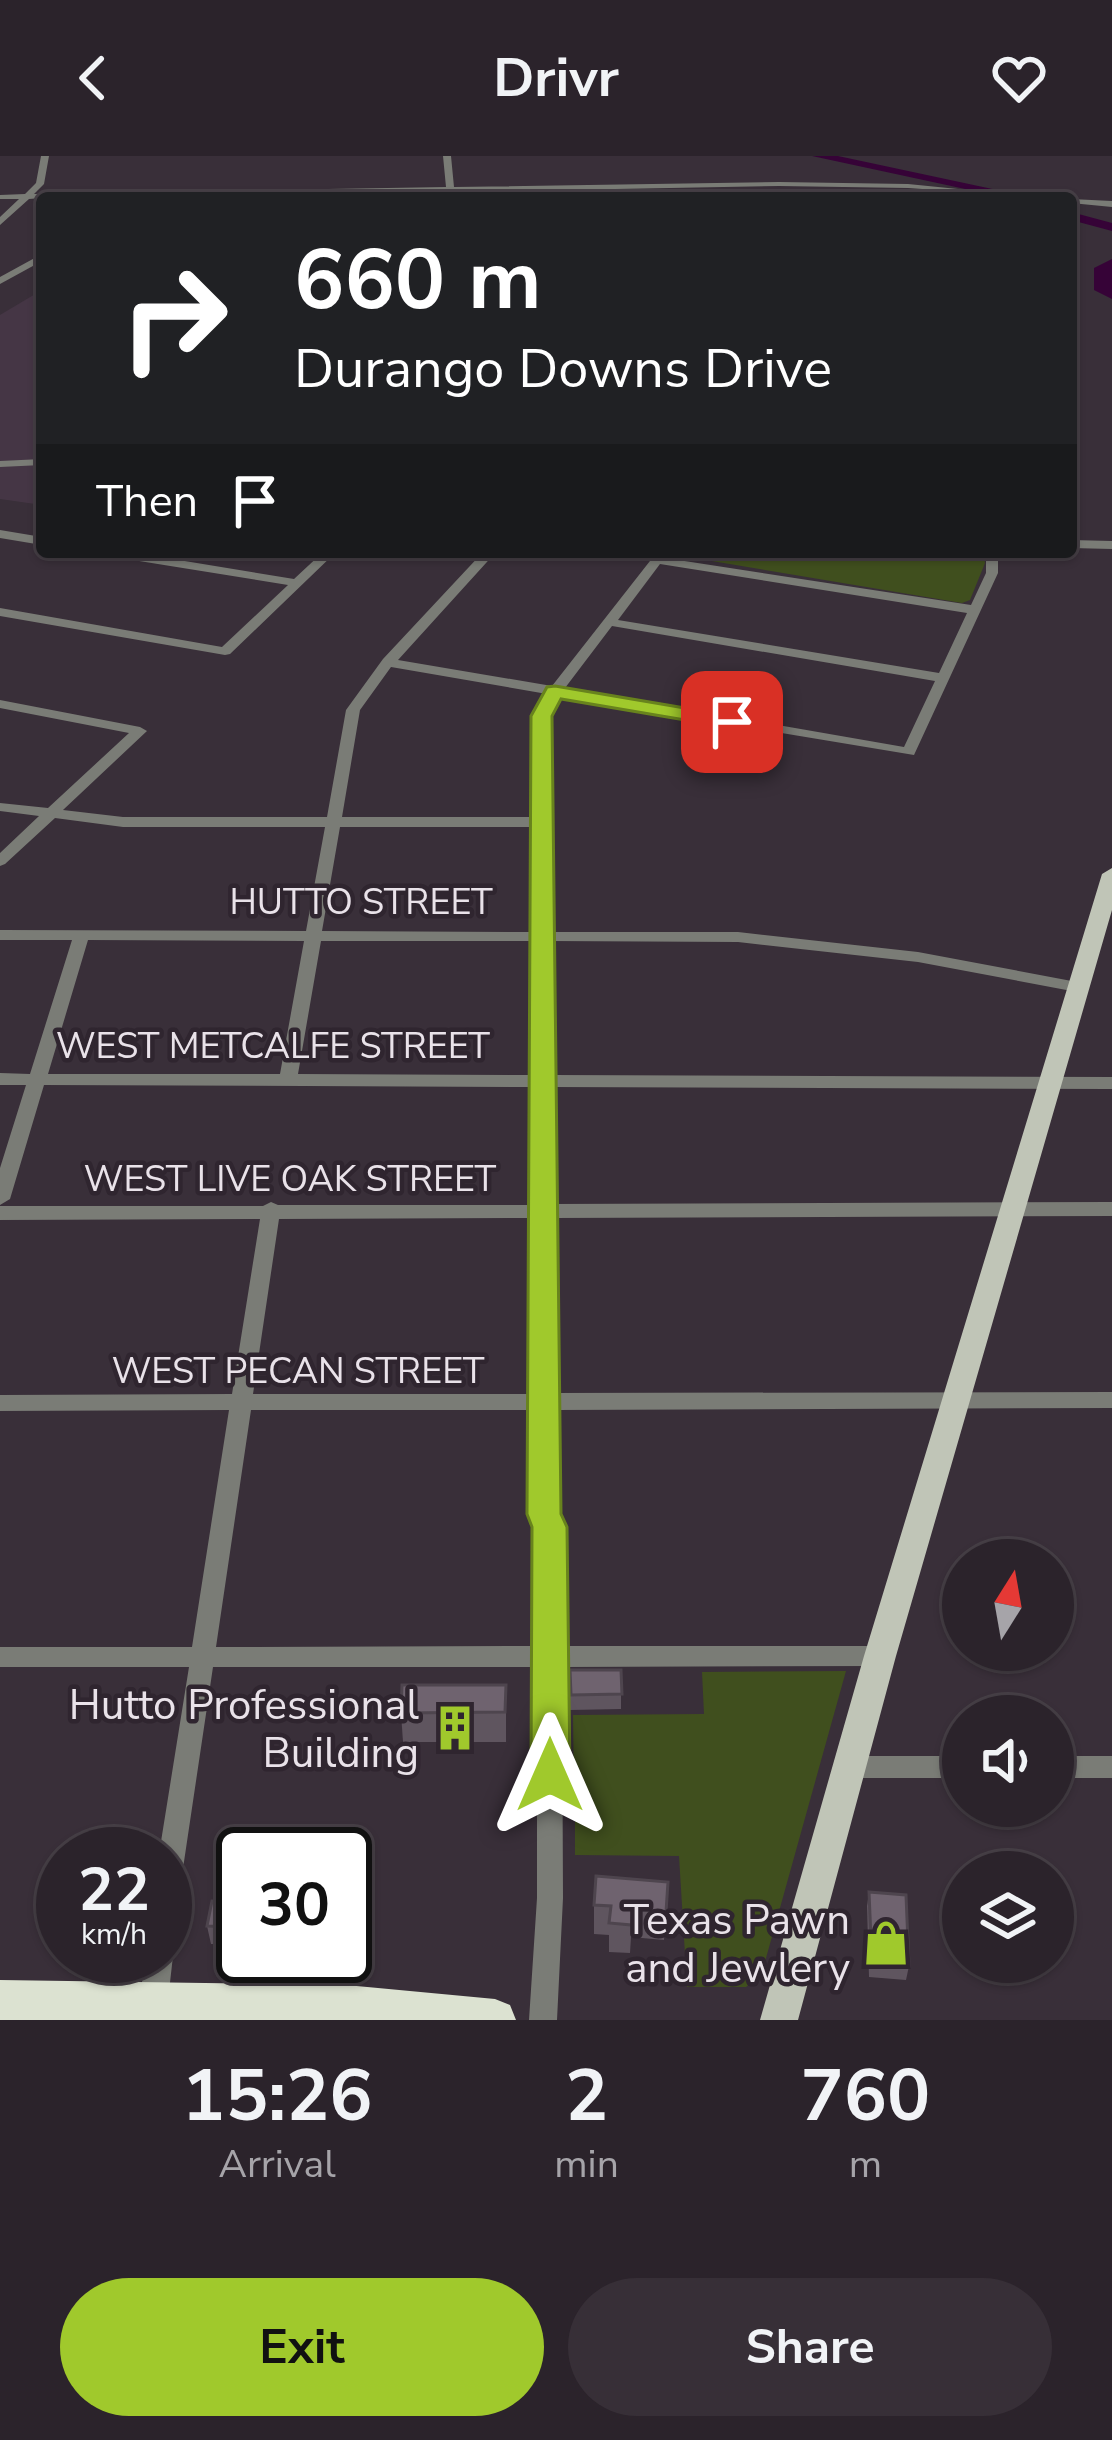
<!DOCTYPE html>
<html lang="en">
<head>
<meta charset="utf-8">
<style>
	:root { --surface:#2b232b; --page:#372f37; --text:#f1f3f6; --muted:#a6a4a9; --line:#474047; --accent:#a0c92c }
	body { margin:0; font-family:"Nunito Sans",sans-serif; background:var(--page); color:var(--text); height:100vh; display:flex; flex-direction:column; font-size:45px; white-space:nowrap }
	* { box-sizing:border-box; margin:0 }
	p { font-size:39px; color:var(--muted) }
	.icon { flex:none; width:66px; height:66px; fill:none; stroke:currentColor; stroke-width:2; stroke-linecap:round; stroke-linejoin:round }
	.map { position:relative; height:1864px; overflow:hidden }
	.panel { display:flex; flex-direction:column; background:var(--surface); flex:1 }
	.panel>* { flex:none }
	.banner { position:absolute; left:36px; top:36px; width:1041px; height:366px; border-radius:12px; box-shadow:0 3px 9px #0004,0 0 0 3px var(--line); background:#202124; color:#fff; overflow:hidden }
	.needle { width:78px; rotate:11deg }
	.fabs { position:absolute; left:942px; top:1383px; display:grid; gap:24px }
	.fabs a { display:grid; place-items:center; width:132px; height:132px; border-radius:50%; background:var(--surface); box-shadow:0 3px 9px #0004,0 0 0 3px var(--line); font-size:60px }
	.speed { position:absolute; left:36px; top:1671px; display:flex; gap:24px; font-size:60px; font-weight:700; text-align:center }
	.speed>* { display:grid; place-content:center; width:156px; height:156px; border-radius:50%; background:var(--surface); box-shadow:0 3px 9px #0004,0 0 0 3px var(--line); line-height:1 }
	.speed small { font-size:30px; font-weight:400 }
	.speed .limit { border:6px solid #111; border-radius:18px; background:#fff; color:#111 }
	.pin { position:absolute; display:grid; place-items:center; width:102px; height:102px; color:#fff; margin:-51px; border-radius:24px; box-shadow:0 6px 18px #0006 }
	.me { position:absolute; width:132px; margin:-66px; rotate:0deg; stroke-linejoin:round; filter:drop-shadow(0 0 9px #0008) }
	.turn { display:flex; align-items:center; gap:42px; height:252px; padding:0 60px; font-size:54px }
	.turn .icon { width:156px; height:156px; stroke-width:2.5 }
	.turn b { display:block; font-size:84px; line-height:102px }
	.then { display:flex; align-items:center; height:114px; padding:0 60px; background:#0003; gap:24px; font-size:45px }
	.eta { display:flex; justify-content:space-evenly; align-items:center; height:204px; text-align:center }
	.eta b { font-size:72px; font-weight:700; line-height:84px }
	.action { display:flex; gap:24px; margin-top:auto; padding:24px 60px }
	.action a { flex:1; height:138px; border-radius:72px; background:var(--accent); color:#111; font-size:48px; font-weight:700; line-height:138px; text-align:center }
	.action a+a { background:var(--page); color:var(--text) }
	header { display:flex; justify-content:space-between; align-items:center; height:156px; padding:0 60px; background:var(--surface); font-size:54px; font-weight:700 }
	.map>svg:first-child { display:block }
</style>
</head>
<body>
<header><svg class="icon" aria-label="back" viewBox="0 0 24 24"><path d="M15 5l-7 7 7 7"/></svg>Drivr<svg class="icon" aria-label="heart" viewBox="0 0 24 24"><path d="M12 20l-8-8c-3-5 5-10 8-4 3-6 11-1 8 4z"/></svg></header>
<div class="map">
<svg width="1112" height="1864" viewBox="0 0 1112 1864">
	<rect width="100%" height="100%" fill="#392f39"/>
	<polygon fill="#453645" points="42,134 42,349 0,343 0,159"/>
	<g fill="#404f1e">
		<polygon points="983,396 985,407 970,444 962,447 670,398"/>
		<polygon points="846,1515 761,1820 746,1831 687,1831 679,1700 575,1699 575,1663 586,1663 586,1644 574,1643 573,1559 704,1558 702,1516"/>
	</g>
	<g fill="none" stroke-linecap="round" stroke-linejoin="round">
		<g fill="#360337" fill-rule="evenodd">
			<polygon points="812,0 838,0 1034,42 1007,42"/>
			<polygon points="1071,56 1112,67 1112,75 1071,64"/>
			<polygon points="1112,103 1112,143 1094,134 1094,112"/>
		</g>
		<g fill="#7a7c76" fill-rule="evenodd">
			<polygon points="41,0 49,0 44,28 34,38 446,31 443,0 451,0 454,31 779,26 908,28 1049,42 908,32 779,30 455,36 455,42 447,42 446,36 42,42 29,43 0,69 0,61 19,43 0,43 0,39 25,38 36,27"/>
			<polygon points="1071,43 1112,45 1112,51 1071,47"/>
			<polygon points="42,98 42,105 0,128 0,121"/>
			<polygon points="42,303 42,309 0,311 0,305"/>
			<polygon points="0,374 42,381 42,389 0,382"/>
			<polygon points="1071,384 1112,385 1112,393 1071,392"/>
			<polygon points="102,396 130,396 294,423 323,396 336,396 230,498 225,499 0,460 0,452 222,491 288,429 108,400"/>
			<path d="M483 396H496L398 504 552 530 657 396H669L665 402 971 449 986 417V396H998V417L914 599 560 540 549 560 547 578 549 776H738L918 796 1077 826 1085 831 1077 836 918 806 738 786 549 785 551 919 1112 921V933L551 931 552 1048 1112 1046V1060L552 1062 554 1237 1112 1236V1252L554 1254 555 1358 560 1371 561 1490H880L889 1493 892 1500 889 1507 880 1510 562 1511 563 1742 557 1864H529L537 1742V1511H213L178 1746 175 1755 165 1759V1698H159L189 1511H0V1491H192L229 1254 0 1255V1239L232 1238 260 1063 0 1064V1050H263L271 1046 278 1049H533V931L44 929 10 1043 0 1049V1012L26 929H0V917L30 918 72 784H0V774L306 775 325 671H123L55 662 5 708 0 710V697L39 660 0 655V647L48 652 129 577 0 552V544L140 571 147 575 63 654 123 661H327L346 554 383 503ZM660 408 967 457 939 517 618 464ZM612 470 935 525 904 591 565 532ZM391 511 547 538C526 577 533 618 533 661H342L360 554ZM340 671H533V776L322 775ZM88 784 304 785 280 918H48ZM321 785H533V919L298 918ZM533 1062V1238H253L279 1063ZM251 1254H533V1358L538 1371 537 1490 216 1491Z"/>
			<polygon points="848,1600 963,1600 963,1622 848,1622 839,1619 835,1611 839,1603"/>
			<rect x="1053" y="1600" width="59" height="22"/>
			<polygon points="165,1789 173,1800 168,1844 164,1854 154,1858 144,1854 140,1844 145,1800 165,1800"/>
		</g>
		<polygon fill="#c0c5b7" fill-rule="evenodd" points="1112,712 1112,754 896,1500 798,1864 760,1864 864,1500 1102,718"/>
		<polygon fill="#dce2d1" fill-rule="evenodd" points="0,1824 346,1829 495,1843 510,1849 516,1864 0,1864"/>
	</g>
	<g fill="#5f555f">
		<polygon points="570,1514 621,1514 621,1553 570,1554"/>
		<polygon points="506,1529 506,1586 403,1586 401,1557"/>
		<polygon points="245,1671 314,1671 316,1698 243,1698 243,1789 211,1788 207,1770 236,1746"/>
		<polygon points="668,1726 664,1784 631,1781 630,1797 609,1796 609,1779 594,1778 594,1749"/>
		<polygon points="869,1736 909,1810 906,1824 869,1821 867,1750"/>
	</g>
	<polygon fill="#4e454e" points="314,1671 316,1698 311,1698"/>
	<g fill="#6f636f" stroke="#4e454e" stroke-width="3">
		<polygon points="570,1514 621,1514 622,1538 571,1539"/>
		<polygon points="402,1529 506,1529 505,1556 401,1557"/>
		<polygon points="245,1671 314,1671 311,1698 243,1698 243,1771 207,1770 212,1745 236,1746"/>
		<polygon points="596,1720 668,1726 666,1756 633,1753 632,1769 609,1767 611,1750 594,1749"/>
		<polygon points="869,1736 906,1739 909,1810 872,1807"/>
	</g>
	<polygon fill="#a0c92c" stroke="#68831d" stroke-width="3" points="555,530 732,560 743,566 732,572 561,543 552,560 561,1358 567,1371 570,1619 564,1632 550,1637 537,1632 531,1619 532,1371 527,1358 531,560 547,531"/>
	<defs>
		<g id="building-bare" transform="scale(3.6)"><path d="M-4-6H4V6H1V3H-1V6H-4ZM-2.5-4.3h1.7v1.8h-1.7ZM.8-4.3h1.7v1.8H.8ZM-2.5-1h1.7V.8h-1.7ZM.8-1h1.7V.8H.8Z" fill="#a0c92c" stroke="#2f252f" stroke-width="2.5" paint-order="stroke"/></g>
		<g id="shop-bare" transform="scale(3.6)"><path d="M-5-2.5h2.3a2.7 3.5 0 0 1 5.4 0H5L5.5 6h-11ZM-1.5-2.5h3a1.5 2.3 0 0 0-3 0Z" fill="#a0c92c" stroke="#2f252f" stroke-width="2.5" paint-order="stroke"/></g>
	</defs>
	<g fill-rule="evenodd">
		<use href="#building-bare" x="455" y="1572"/>
		<use href="#shop-bare" x="886" y="1787"/>
	</g>
	<g text-anchor="middle" stroke-width="9" stroke-linejoin="round" paint-order="stroke">
		<g font-size="36" fill="#e9e2e9" stroke="#2f252f">
			<text x="361" y="758">HUTTO STREET</text>
			<text x="273" y="902">WEST METCALFE STREET</text>
			<text x="290" y="1035">WEST LIVE OAK STREET</text>
			<text x="298" y="1227">WEST PECAN STREET</text>
		</g>
		<g font-size="42" fill="#e9e2e9" stroke="#2f252f" text-anchor="end">
			<text x="419" y="1563">Hutto Professional<tspan x="419" dy="48">Building</tspan></text>
			<text x="850" y="1778">Texas Pawn<tspan x="850" dy="48">and Jewlery</tspan></text>
		</g>
	</g>
</svg>
<div class="fabs">
<a><svg class="needle" viewBox="-14 -14 28 28"><path d="M0-13l5 13h-10z" fill="#e53935"/><path d="M0 13l5-13h-10z" fill="#a6a4a9"/></svg></a>
<a><svg class="icon" aria-label="sound" viewBox="0 0 24 24"><path d="M4 9h4l5-4v14l-5-4H4zM17 9q2 3 0 6"/></svg></a>
<a><svg class="icon" aria-label="layers" viewBox="0 0 24 24"><path d="M12 4l9 5-9 5-9-5zM3 14l9 5 9-5"/></svg></a>
</div>
<div class="speed"><div>22<small>km/h</small></div><div class="limit">30</div></div>
<div class="pin" style="left:732px;top:566px;background:#d93025"><svg class="icon" aria-label="arrive" viewBox="0 0 24 24"><path d="M6 21V4h12l-3 4 3 4H6"/></svg></div>
<svg class="me" style="left:550px;top:1619px" viewBox="-20 -20 40 40"><path d="M0-17L14 15 0 8-14 15z" fill="#a0c92c" stroke="#fff" stroke-width="4"/></svg>
<div class="banner">
<div class="turn"><svg class="icon" aria-label="right" viewBox="0 0 24 24"><path d="M7 20v-9h11M14 6l5 5-5 5"/></svg><div><b>660 m</b>Durango Downs Drive</div></div>
<div class="then">Then<svg class="icon" aria-label="arrive" viewBox="0 0 24 24"><path d="M6 21V4h12l-3 4 3 4H6"/></svg></div>
</div>
</div>
<section class="panel">
<div class="eta">
<div><b>15:26</b><p>Arrival</p></div>
<div><b>2</b><p>min</p></div>
<div><b>760</b><p>m</p></div>
</div>
<div class="action"><a>Exit</a><a>Share</a></div>
</section>
</body>
</html>
